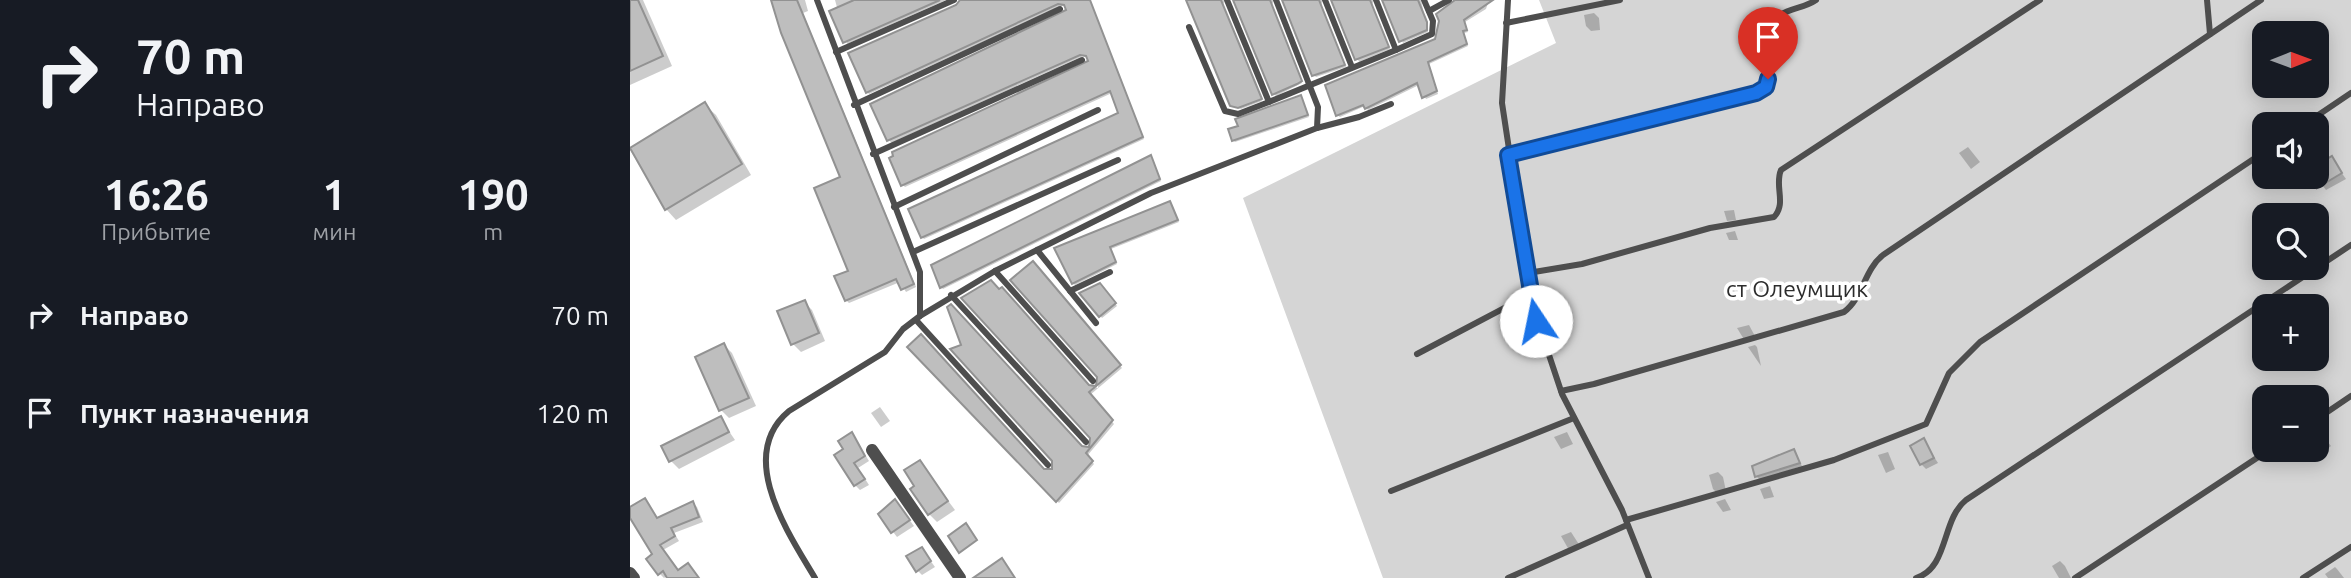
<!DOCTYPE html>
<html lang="ru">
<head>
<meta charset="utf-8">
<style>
	:root { --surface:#171b24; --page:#20242c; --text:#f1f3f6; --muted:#9ea1a6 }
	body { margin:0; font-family:Ubuntu,sans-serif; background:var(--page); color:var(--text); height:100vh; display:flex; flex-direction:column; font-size:26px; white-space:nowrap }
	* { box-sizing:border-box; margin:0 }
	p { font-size:23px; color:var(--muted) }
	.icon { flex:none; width:38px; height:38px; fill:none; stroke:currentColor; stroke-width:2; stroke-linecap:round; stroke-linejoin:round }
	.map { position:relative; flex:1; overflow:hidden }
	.panel { display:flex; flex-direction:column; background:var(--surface); width:630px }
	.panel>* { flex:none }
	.banner { background:#171b24; color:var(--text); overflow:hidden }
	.needle { width:46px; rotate:89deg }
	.tools { position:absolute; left:1622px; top:21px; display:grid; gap:14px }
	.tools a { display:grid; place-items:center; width:77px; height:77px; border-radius:14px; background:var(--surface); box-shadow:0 4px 18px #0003; font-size:35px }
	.pin { position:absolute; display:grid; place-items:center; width:60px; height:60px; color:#fff; margin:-72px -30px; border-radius:50% 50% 50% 0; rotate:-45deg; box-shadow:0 0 7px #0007 }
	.pin .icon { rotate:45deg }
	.me { position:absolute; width:77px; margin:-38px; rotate:349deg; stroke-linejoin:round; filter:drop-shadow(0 0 5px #0008) }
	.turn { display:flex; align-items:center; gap:24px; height:147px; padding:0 21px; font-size:32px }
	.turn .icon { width:91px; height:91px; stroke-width:2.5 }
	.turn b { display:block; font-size:49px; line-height:60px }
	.eta { display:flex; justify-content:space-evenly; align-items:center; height:119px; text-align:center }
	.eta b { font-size:42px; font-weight:700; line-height:49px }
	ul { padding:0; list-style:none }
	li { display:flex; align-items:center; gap:21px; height:98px; padding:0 21px }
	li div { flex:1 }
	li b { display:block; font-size:26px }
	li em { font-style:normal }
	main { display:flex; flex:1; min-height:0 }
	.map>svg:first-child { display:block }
</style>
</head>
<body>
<main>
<section class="panel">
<div class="banner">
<div class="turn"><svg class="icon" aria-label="right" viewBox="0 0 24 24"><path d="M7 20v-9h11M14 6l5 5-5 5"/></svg><div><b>70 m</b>Направо</div></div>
</div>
<div class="eta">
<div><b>16:26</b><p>Прибытие</p></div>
<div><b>1</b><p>мин</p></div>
<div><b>190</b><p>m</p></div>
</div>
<ul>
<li><svg class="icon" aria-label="right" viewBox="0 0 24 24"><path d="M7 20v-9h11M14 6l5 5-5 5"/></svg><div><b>Направо</b></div><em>70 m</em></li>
<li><svg class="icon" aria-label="arrive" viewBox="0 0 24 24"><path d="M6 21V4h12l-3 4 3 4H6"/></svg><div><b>Пункт назначения</b></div><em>120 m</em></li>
</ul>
</section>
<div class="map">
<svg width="1721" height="578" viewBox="0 0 1721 578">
	<rect width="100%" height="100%" fill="#fff"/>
	<path fill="#d5d5d5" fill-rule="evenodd" d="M909 0H1721V578H753L613 198 926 43ZM1634 33H1687V86H1634ZM1634 124H1687V177H1634ZM1634 215H1687V268H1634ZM1634 306H1687V359H1634ZM1634 397H1687V450H1634Z"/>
	<g fill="#0003">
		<polygon points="0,0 13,0 42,66 0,85"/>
		<polygon points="143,0 175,0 178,11 173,13 286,287 276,292 270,282 219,303 216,300 220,272 212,178"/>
		<polygon points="205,0 316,0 217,44"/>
		<polygon points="331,0 460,0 514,139 294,239 292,237 491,114 482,93 275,187 273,185 456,67 459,59 453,56 261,143 243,104 434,16 438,9 434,5 239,94 237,92 328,7"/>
		<polygon points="558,0 595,0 593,5 632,101 611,109 601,105"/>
		<polygon points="605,0 644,0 642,5 672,83 646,96 644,94"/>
		<polygon points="654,0 693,0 691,5 716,67 686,77 684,75"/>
		<polygon points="703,0 744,0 742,5 760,49 729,62"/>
		<polygon points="754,0 791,0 798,32 773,43"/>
		<polygon points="825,0 859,0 856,9 835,22 838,32 834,33 838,46 799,64 808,94 796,99 789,85 738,110 735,106 710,117 707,115 806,40"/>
		<polygon points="964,13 969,18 970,30 961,31 956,26 954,15"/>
		<polygon points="671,97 679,117 605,142 603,140 610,127"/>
		<polygon points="75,105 86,115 121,175 46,220 36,209 0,150"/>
		<polygon points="1338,147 1350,162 1341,169 1329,153"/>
		<polygon points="1701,158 1716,179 1696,190 1686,177 1687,167"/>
		<polygon points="523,160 531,181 313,289 311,287"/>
		<polygon points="542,205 549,222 481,249 487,264 445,285 443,283 426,249"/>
		<polygon points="1104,210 1106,220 1097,221 1094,211"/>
		<polygon points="1105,231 1108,240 1099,240 1096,233"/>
		<polygon points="403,263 492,368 460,395 484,424 457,456 464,464 429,503 279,347 413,471 424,470 424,460 333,346 451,448 461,448 458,386 468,388 469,377"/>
		<polygon points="470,285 487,306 472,318 452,294"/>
		<polygon points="174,302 182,310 195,341 171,352 163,344"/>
		<polygon points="1119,325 1126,338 1115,341 1107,328"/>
		<polygon points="94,345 102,353 126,406 99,418 91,410 67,358"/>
		<polygon points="1125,345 1127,347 1131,366 1118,347"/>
		<polygon points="250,407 260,421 251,427 241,413"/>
		<polygon points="90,418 105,440 49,469 41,461"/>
		<polygon points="1687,429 1701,446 1693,452 1687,445"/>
		<polygon points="937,432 943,444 931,449 924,437"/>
		<polygon points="222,434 239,461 228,468 239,485 230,490 225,485 215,449"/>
		<polygon points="1293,440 1308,463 1296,469 1291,464"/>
		<polygon points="1164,451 1172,466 1130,480 1126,476"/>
		<polygon points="1258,452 1265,469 1256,473 1248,455"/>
		<polygon points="289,462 325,510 307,522 299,514 287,486"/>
		<polygon points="1088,472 1093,477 1096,491 1088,494 1083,489 1079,475"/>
		<polygon points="1140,486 1144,497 1134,499 1130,489"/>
		<polygon points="1095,499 1101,510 1093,512 1086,502"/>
		<polygon points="14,500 28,519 63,503 67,507 73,522 44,533 49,541 33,550 49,572 68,578 40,578 38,575 34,578 29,573 25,555 0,515 0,509"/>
		<polygon points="270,507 284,526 267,537 250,515"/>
		<polygon points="941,532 950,546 939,550 931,536"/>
		<polygon points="292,549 305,567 292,575 287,570"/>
		<polygon points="1430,561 1435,566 1441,578 1429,578 1422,566"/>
		<polygon points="1705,567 1707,569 1714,578 1698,578 1695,574"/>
	</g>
	<g fill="#bebebe" stroke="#929292" stroke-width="2">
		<polygon points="0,0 8,0 33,56 0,71"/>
		<polygon points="141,0 167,0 284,284 271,290 266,279 215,301 204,276 218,271 184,188 210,177 151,33"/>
		<polygon points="224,0 310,0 213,43 199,11"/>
		<polygon points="330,0 460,0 513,137 291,238 278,209 488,113 480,91 271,186 259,158 263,156 262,152 458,61 456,56 450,55 257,141 240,104 436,10 434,5 428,4 236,93 218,53 326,5"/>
		<polygon points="556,0 591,0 632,99 608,108 600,106"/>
		<polygon points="603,0 640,0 672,81 667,84 642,95"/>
		<polygon points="652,0 689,0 715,65 682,76"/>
		<polygon points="701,0 740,0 759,47 725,60"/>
		<polygon points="752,0 788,0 797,22 797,30 769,42"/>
		<polygon points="825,0 863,0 834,20 837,30 833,31 837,44 798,62 807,91 792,98 787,83 735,109 733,105 706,116 695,85 805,39 809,21 806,14"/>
		<polygon points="671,95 678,115 602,141 598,129 608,126 605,119"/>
		<polygon points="75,102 112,164 35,210 0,148"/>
		<polygon points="521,155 530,179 310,288 301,265"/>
		<polygon points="1702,156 1712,173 1687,188 1687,165"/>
		<polygon points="540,201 548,220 480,247 486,262 442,284 424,248"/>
		<polygon points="403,261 491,365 459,392 483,420 456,453 463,461 426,502 277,347 291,334 414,469 422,469 422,461 320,349 331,345 317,307 321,304 452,446 459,447 460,438 331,298 361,280 369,289 372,287 459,385 466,386 467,377 380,280"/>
		<polygon points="470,283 486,303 469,317 449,293"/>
		<polygon points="175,300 189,333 161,345 147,311"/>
		<polygon points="94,343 119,398 89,411 65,357"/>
		<polygon points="91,416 99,432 39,462 31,446"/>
		<polygon points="222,432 235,456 224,463 235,479 224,486 204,455 213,449 208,441"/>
		<polygon points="1294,438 1304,458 1290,465 1280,446"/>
		<polygon points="1164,449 1170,463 1125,477 1122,466"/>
		<polygon points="290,460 318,501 298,515 280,489 284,486 274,470"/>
		<polygon points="15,498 27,518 63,501 69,517 41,528 45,536 30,545 48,570 58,563 69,578 37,578 33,571 28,575 16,559 22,554 0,518 0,507"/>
		<polygon points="265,499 280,520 261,533 248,514"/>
		<polygon points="336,523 347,540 329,553 318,536"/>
		<polygon points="292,547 301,561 286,572 276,556"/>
		<polygon points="372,558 385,578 343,578"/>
	</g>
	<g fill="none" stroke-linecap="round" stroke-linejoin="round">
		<g stroke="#4e4e4e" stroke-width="6">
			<polyline points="597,0 639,102 766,50 746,0"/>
			<polyline points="695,0 722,67"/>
			<polyline points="878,0 872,103 903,307 932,394 992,510 1019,578"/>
			<polyline points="1577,0 1580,34"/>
			<polyline points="799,11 819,0"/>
			<polyline points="876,23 990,0"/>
			<polyline points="559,27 595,111 608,114 639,102"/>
			<polyline points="766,50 802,34 803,21 794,0"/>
			<polyline points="206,52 324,0"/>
			<polyline points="224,105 430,9"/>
			<polyline points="1675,124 1721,93"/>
			<polyline points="687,128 729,117 761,104"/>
			<polyline points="243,154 452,60"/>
			<path d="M878 155 1132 90C1149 72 1123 41 1146 18 1157 8 1173 9 1186 0"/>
			<polyline points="264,207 468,110"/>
			<polyline points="407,250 466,323"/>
			<polyline points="283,252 488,160"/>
			<polyline points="365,271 463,381"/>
			<path d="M898 273 952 264 1080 228 1144 217C1157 203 1144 186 1151 170L1410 0"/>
			<polyline points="440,291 480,272"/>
			<polyline points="321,295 456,442"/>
			<polyline points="290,316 365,271 521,193 687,128 688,107 646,0"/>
			<polyline points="286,320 418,465"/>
			<polyline points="787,354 901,294"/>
			<path d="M931 391 964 384 1214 312C1233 298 1234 270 1253 255L1631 0"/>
			<polyline points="1687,419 1721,396"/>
			<polyline points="761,491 944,418"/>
			<polyline points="996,520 1204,460 1296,424 1319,373 1350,342 1634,152"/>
			<path d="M185 578C159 534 105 456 159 411L255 352 273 329 290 316V272L187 0"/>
			<polyline points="878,578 997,525"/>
			<path d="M1286 578C1319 568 1311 520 1336 500L1721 245"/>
			<polyline points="1445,578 1639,450"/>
			<polyline points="1673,578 1721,547"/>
		</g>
		<g stroke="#4e4e4e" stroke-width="12">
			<polyline points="242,450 330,578"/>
			<polyline points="0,573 4,578"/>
		</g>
	</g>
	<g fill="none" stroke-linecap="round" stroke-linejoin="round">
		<g stroke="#114b97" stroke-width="18">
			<polyline id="route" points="906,321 878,155 1126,93 1136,87 1138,79"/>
		</g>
		<use href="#route" stroke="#1a73e8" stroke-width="12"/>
	</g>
	<g text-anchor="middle" stroke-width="7" stroke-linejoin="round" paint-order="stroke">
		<g font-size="23" fill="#2c2c2c" stroke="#fff">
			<text x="1167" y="297">ст Олеумщик</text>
		</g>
	</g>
</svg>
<div class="tools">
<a><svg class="needle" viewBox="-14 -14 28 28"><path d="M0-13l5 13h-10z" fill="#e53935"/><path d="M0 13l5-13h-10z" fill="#9ea1a6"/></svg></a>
<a><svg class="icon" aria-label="sound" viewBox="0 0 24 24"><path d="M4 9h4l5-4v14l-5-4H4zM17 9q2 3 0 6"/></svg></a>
<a><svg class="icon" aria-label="search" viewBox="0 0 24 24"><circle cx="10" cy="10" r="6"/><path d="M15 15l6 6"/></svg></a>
<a>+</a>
<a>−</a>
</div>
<div class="pin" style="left:1138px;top:79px;background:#d93025"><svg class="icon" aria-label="arrive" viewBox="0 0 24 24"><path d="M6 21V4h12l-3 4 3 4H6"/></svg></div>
<svg class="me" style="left:906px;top:321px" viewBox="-20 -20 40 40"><circle r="19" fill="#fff"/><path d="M0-13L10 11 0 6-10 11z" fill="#1a73e8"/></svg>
</div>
</main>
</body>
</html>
